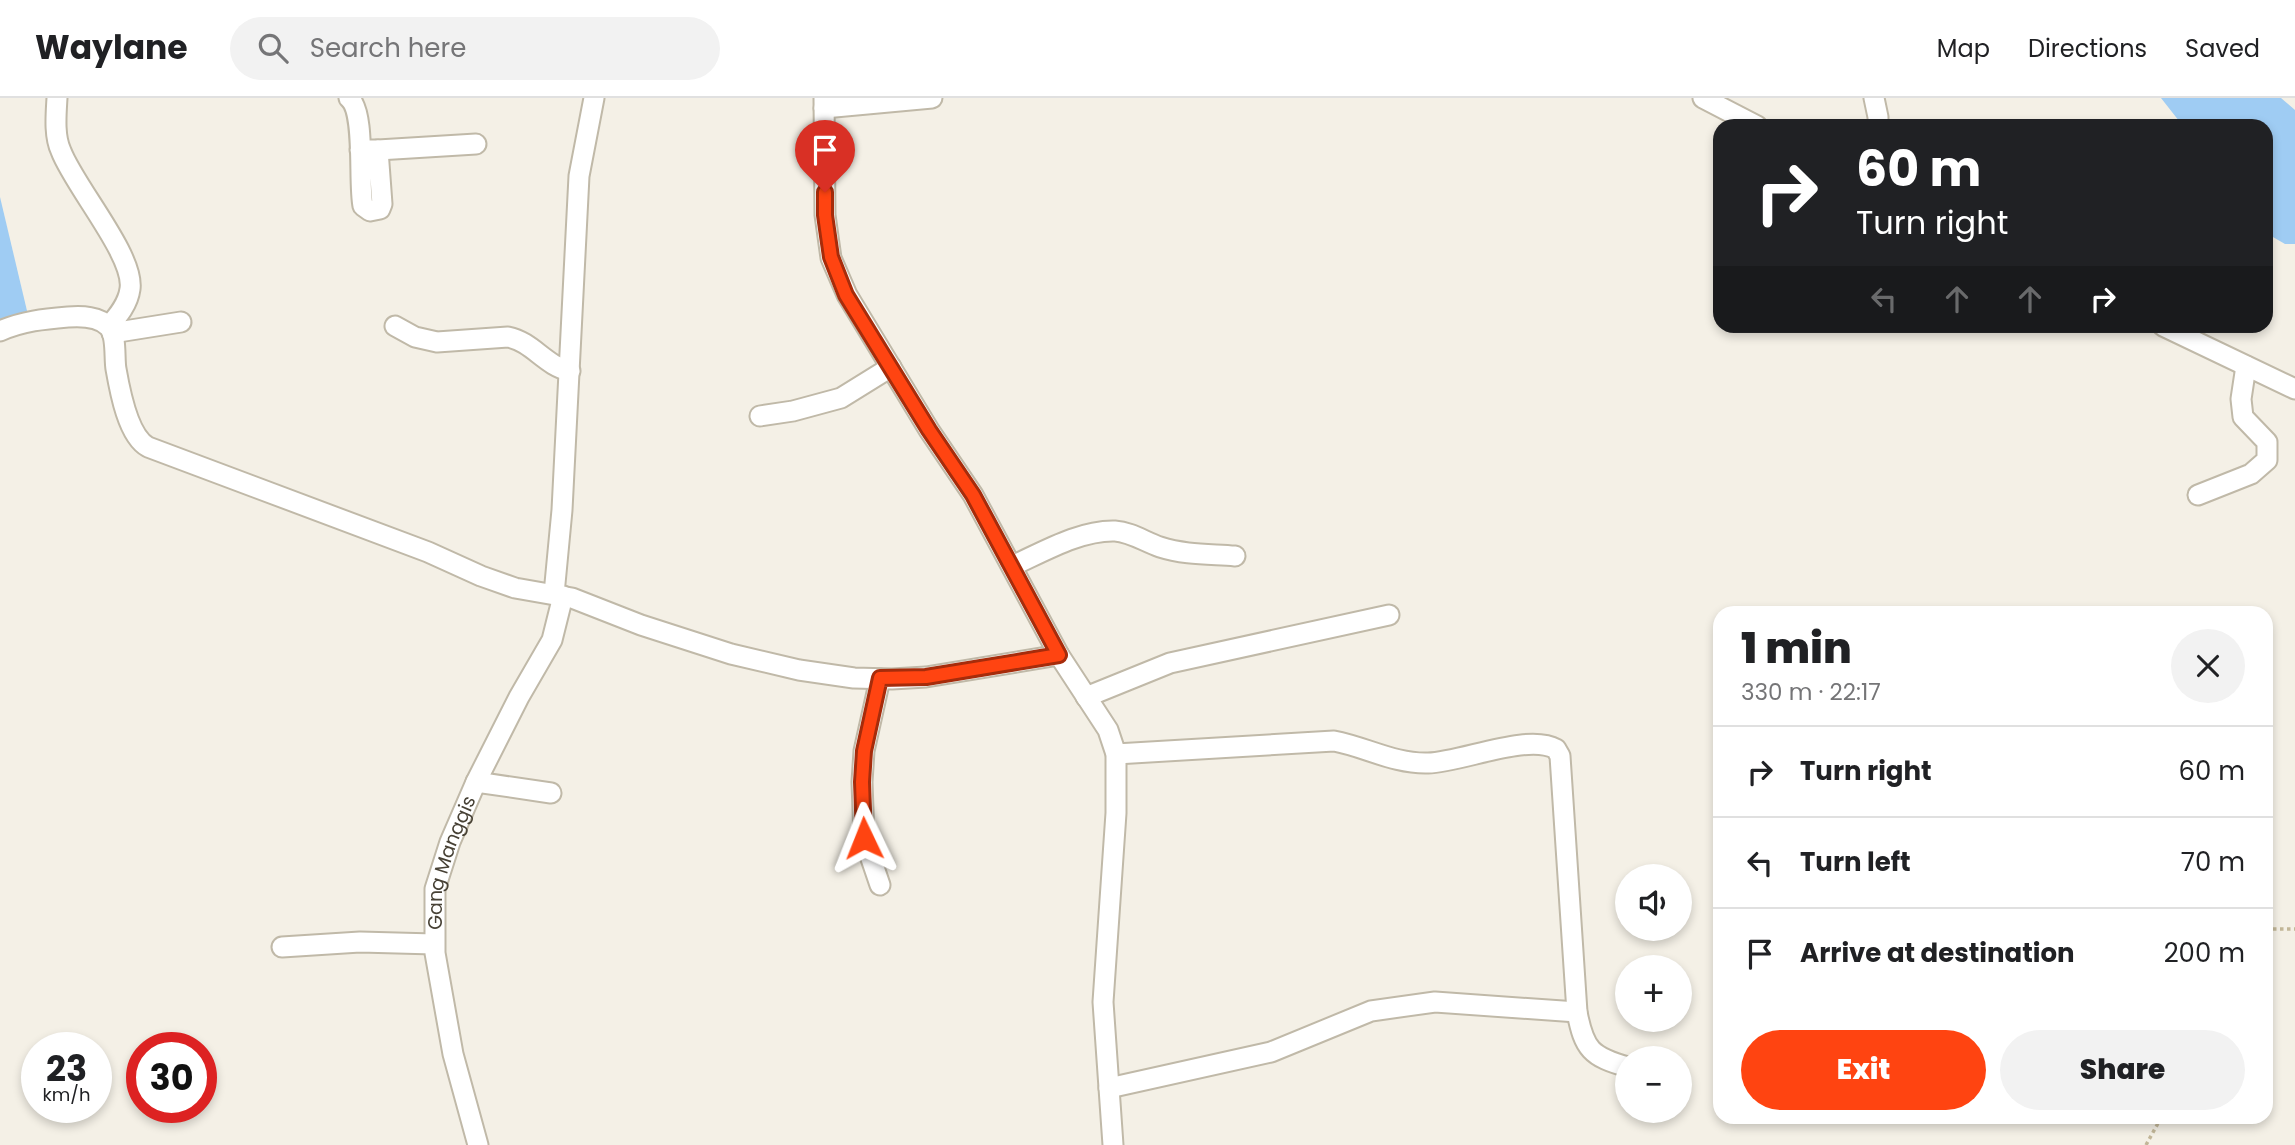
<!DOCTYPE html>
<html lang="en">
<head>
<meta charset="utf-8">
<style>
	:root { --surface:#fff; --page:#f2f2f2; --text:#202124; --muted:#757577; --line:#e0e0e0; --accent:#f41 }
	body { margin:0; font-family:Poppins,sans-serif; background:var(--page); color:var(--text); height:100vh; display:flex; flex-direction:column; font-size:26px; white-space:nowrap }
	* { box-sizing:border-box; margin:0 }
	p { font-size:23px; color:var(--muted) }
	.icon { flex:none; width:38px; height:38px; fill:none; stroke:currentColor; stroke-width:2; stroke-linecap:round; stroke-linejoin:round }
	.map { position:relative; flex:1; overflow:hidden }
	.panel { position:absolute; left:1713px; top:508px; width:560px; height:518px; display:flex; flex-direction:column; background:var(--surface); border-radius:21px; box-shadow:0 4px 10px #0003 }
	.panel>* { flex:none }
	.top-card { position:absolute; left:1713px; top:21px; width:560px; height:214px; border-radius:21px; box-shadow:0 4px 10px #0003; background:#202124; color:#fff; overflow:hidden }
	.buttons { position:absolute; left:1615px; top:766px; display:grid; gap:14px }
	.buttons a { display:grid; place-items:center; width:77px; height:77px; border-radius:50%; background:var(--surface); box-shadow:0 4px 10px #0003; font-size:35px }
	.speed { position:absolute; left:21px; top:934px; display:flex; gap:14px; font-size:35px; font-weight:700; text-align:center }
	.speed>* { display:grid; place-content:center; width:91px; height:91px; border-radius:50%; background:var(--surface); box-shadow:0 4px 10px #0003; line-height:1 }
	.speed small { font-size:18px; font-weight:400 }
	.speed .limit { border:10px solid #d22; background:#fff; color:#111 }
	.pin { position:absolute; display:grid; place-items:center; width:60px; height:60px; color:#fff; margin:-72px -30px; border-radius:50% 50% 50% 0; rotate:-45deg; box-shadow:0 0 7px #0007 }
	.pin .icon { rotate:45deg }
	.me { position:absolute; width:77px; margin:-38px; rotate:358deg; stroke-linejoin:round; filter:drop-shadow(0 0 5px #0008) }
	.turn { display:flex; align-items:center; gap:24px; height:147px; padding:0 28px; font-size:32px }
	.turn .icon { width:91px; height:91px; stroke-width:2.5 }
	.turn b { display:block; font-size:49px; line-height:60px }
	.lanes { display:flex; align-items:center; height:66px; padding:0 28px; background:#0003; justify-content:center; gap:35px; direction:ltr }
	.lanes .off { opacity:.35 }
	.round { display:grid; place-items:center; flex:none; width:74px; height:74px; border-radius:37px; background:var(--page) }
	.head { display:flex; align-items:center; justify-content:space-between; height:119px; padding:0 28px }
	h1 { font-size:42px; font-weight:800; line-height:52px }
	.button { display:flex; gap:14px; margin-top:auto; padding:14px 28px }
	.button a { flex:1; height:80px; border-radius:42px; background:var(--accent); color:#fff; font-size:28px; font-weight:800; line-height:80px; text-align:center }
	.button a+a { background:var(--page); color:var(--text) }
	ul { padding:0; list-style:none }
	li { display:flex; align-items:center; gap:21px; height:91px; padding:0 28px; border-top:2px solid var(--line) }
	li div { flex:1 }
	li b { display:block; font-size:26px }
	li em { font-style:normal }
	header { display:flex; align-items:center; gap:42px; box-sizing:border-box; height:98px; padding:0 35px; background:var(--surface); border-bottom:2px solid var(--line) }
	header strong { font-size:33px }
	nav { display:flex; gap:38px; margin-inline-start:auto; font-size:24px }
	.search { width:490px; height:63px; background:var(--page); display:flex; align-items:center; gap:18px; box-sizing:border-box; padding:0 24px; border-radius:38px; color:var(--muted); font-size:26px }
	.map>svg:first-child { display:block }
</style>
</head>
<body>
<header>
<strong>Waylane</strong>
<div class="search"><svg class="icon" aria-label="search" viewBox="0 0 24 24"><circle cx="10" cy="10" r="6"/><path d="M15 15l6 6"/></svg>Search here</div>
<nav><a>Map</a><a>Directions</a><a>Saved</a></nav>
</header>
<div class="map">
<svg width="2295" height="1047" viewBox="0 0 2295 1047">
	<rect width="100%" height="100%" fill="#f4f0e6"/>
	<g fill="#9fccf3">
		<polygon points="2161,0 2281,0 2295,12 2295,146 2285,146 2266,135 2266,28 2183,28"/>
		<polygon points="0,99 28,217 0,226"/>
	</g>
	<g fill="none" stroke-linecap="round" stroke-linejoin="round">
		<g stroke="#c0b9a8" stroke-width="23">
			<g id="minor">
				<path d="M57 0C56 17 54 38 61 53 74 88 135 158 130 191 128 206 118 218 109 228"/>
				<path d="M349 0C366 14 358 85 363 108L370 113 380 111 382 106 378 52H360"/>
				<polyline points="824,0 825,117 831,160 847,197 929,332 973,397 1059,557 1108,632 1116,656 1116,715 1103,904 1113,1047"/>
				<polyline points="1703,0 1757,28"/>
				<polyline points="1874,0 1878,19 1878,28"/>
				<polyline points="824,10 932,0"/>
				<polyline points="378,52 476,46"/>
				<path d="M395 228 415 239 437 244 508 239C533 244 545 268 570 273"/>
				<polyline points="2163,228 2295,291"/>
				<path d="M0 233C23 223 44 221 68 219 82 218 99 218 109 229 117 238 114 260 116 271 120 294 128 338 148 349L428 454 481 478 515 490 572 500 641 527 731 556 799 572 854 580 892 581 926 579 1059 557"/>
				<polyline points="112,235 181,224"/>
				<polyline points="760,318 793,313 841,300 891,269"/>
				<polyline points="2198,397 2251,376 2267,362 2267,344 2243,319 2241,301 2246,268"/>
				<path d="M1012 468C1043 454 1080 432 1115 433 1131 434 1145 444 1160 449 1185 457 1210 456 1235 458"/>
				<polyline points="554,496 562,412 579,78 594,0"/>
				<polyline points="880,581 864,653 862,684 864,740 880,787"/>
				<polyline points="1086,599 1170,565 1389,517"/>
				<path d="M1116 656 1334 643C1366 649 1394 666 1428 665 1462 664 1528 635 1556 651L1560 658 1577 914C1584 951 1591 959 1628 969"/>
				<polyline points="476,684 551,695"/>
				<polyline points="282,849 360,844 434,846"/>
				<polyline points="1109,990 1271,954 1371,913 1435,904 1577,914"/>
				<path id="s1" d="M478 1047 453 956 435 855V791L450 744 476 684 519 599 552 542 563 498"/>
			</g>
		</g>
		<g stroke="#c2b698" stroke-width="3.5" stroke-dasharray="3.5 3.5" stroke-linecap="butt">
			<polyline points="2266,831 2295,831"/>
			<polyline points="2146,1047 2162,1018"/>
		</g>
		<use href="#minor" stroke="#fff" stroke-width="19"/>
	</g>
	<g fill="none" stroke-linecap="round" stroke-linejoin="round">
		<g stroke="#a62c0b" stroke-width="18">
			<polyline id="route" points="825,94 825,117 831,159 846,197 929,332 973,397 1059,557 926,579 880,580 864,653 862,684 864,740"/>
		</g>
		<use href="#route" stroke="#f41" stroke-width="12"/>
	</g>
	<g text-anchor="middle" stroke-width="7" stroke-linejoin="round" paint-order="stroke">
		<g font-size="19" fill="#474135" stroke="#fff">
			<text dy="7" stroke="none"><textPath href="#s1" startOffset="290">Gang Manggis</textPath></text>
		</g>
	</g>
</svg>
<div class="buttons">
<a><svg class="icon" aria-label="sound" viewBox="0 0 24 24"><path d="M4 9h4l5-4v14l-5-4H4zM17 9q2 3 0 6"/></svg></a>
<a>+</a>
<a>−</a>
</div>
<div class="speed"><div>23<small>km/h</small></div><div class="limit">30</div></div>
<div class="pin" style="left:825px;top:94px;background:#d93025"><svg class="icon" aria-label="arrive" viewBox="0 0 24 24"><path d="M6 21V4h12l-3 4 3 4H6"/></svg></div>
<svg class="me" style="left:864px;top:740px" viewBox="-20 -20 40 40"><path d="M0-17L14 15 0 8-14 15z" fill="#f41" stroke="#fff" stroke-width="4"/></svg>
<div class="top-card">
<div class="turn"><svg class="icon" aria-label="right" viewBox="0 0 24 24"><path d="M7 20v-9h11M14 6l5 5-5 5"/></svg><div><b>60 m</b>Turn right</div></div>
<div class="lanes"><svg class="icon off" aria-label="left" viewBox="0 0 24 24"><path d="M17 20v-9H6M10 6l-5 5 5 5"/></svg><svg class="icon off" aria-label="ahead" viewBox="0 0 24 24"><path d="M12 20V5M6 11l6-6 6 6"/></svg><svg class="icon off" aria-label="ahead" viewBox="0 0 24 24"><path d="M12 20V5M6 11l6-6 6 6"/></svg><svg class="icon" aria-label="right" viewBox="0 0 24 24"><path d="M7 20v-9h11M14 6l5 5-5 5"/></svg></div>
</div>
<section class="panel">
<div class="head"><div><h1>1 min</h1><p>330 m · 22:17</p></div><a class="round"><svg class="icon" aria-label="close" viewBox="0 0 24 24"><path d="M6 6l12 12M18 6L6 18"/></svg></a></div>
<ul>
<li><svg class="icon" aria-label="right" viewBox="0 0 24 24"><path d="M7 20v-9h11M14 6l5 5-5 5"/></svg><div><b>Turn right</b></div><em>60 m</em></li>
<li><svg class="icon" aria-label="left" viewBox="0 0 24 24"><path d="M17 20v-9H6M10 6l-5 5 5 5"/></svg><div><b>Turn left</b></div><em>70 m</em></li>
<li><svg class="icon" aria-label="arrive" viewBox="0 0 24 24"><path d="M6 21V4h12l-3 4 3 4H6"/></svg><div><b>Arrive at destination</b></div><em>200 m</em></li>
</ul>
<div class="button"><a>Exit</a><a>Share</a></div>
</section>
</div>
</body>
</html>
